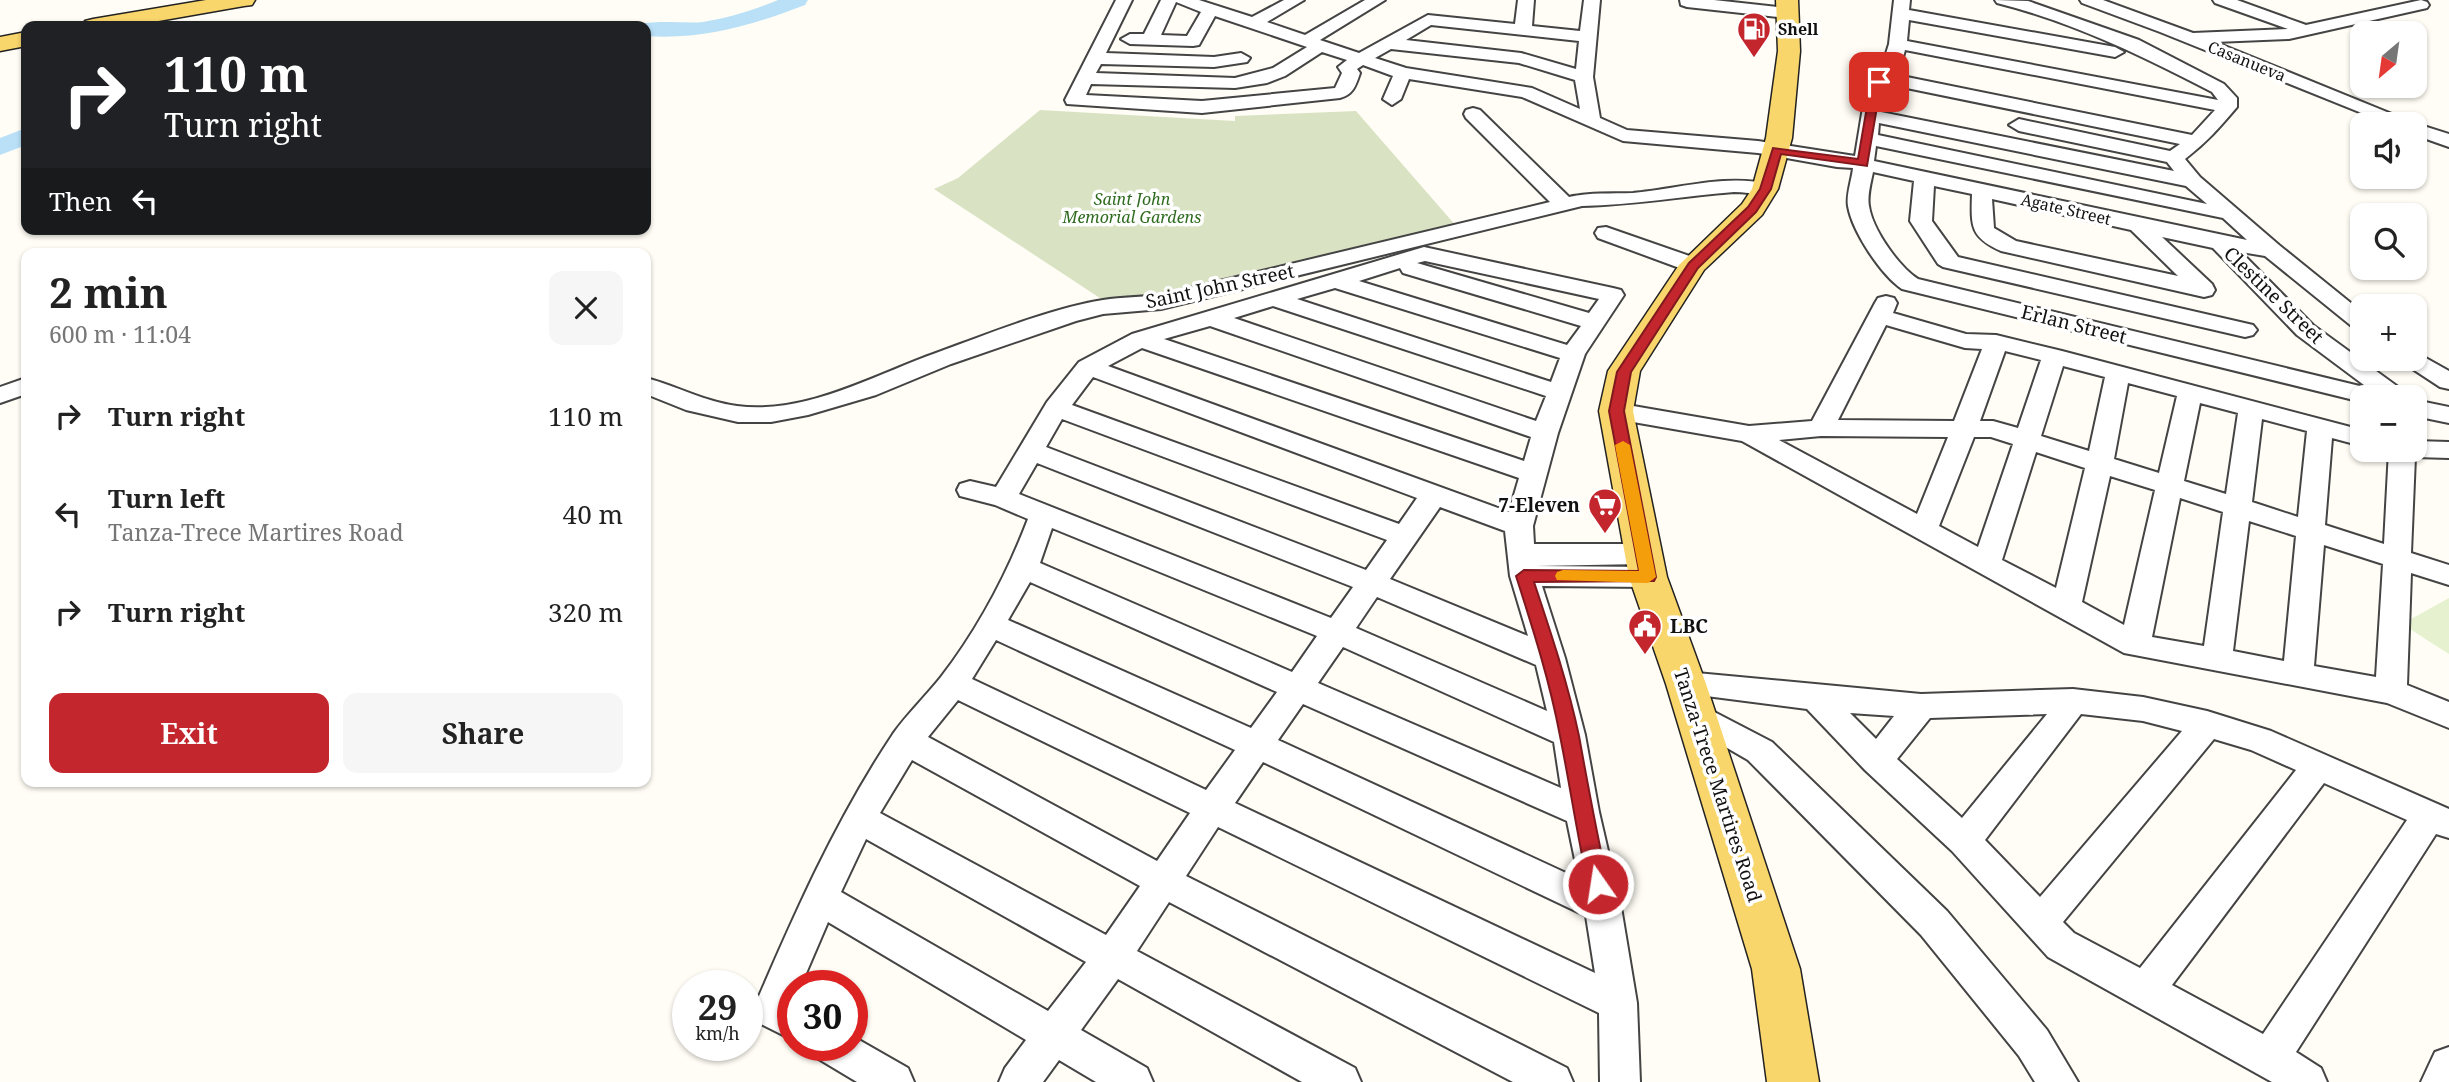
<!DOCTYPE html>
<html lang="en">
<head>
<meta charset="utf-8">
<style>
	:root { --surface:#fff; --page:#f6f6f6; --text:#222; --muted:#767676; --accent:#c4262e }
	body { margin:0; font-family:"Noto Serif",serif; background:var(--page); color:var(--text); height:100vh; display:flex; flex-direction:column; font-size:26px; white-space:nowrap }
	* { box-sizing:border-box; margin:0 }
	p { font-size:23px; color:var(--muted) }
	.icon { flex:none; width:38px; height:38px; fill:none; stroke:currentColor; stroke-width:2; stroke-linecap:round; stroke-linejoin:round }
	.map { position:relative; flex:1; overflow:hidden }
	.side { position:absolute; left:21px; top:248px; width:630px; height:539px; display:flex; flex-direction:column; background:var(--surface); border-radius:14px; box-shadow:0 2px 5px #0004 }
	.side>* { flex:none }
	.hud { position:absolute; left:21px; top:21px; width:630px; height:214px; border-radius:14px; box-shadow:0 2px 5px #0004; background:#202124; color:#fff; overflow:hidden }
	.needle { width:46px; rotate:209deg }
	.buttons { position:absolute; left:2350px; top:21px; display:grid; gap:14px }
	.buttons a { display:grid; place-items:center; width:77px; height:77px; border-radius:14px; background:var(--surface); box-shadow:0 2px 5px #0004; font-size:35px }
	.speed { position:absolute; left:672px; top:970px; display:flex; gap:14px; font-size:35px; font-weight:700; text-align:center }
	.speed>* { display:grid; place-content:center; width:91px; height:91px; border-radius:50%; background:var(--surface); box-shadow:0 2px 5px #0004; line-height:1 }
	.speed small { font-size:18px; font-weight:400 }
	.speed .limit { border:10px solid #d22; background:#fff; color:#111 }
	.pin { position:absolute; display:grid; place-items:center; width:60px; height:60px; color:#fff; margin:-30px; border-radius:14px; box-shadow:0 4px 10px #0006 }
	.me { position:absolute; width:77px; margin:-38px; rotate:347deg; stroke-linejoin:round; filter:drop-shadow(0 0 5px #0008) }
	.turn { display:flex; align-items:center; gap:24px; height:147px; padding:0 28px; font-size:32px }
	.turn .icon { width:91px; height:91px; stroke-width:2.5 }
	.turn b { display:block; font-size:49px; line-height:60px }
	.then { display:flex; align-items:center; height:66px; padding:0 28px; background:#0003; gap:14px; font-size:26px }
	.round { display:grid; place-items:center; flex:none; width:74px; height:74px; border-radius:14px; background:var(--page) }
	.headline { display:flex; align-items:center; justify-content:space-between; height:119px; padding:0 28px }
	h1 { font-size:42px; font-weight:700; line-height:52px }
	.cta { display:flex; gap:14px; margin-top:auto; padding:14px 28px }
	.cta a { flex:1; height:80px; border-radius:14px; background:var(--accent); color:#fff; font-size:28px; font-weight:700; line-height:80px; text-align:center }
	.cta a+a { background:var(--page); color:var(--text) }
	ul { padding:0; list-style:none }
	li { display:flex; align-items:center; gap:21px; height:98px; padding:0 28px }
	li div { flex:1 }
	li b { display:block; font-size:26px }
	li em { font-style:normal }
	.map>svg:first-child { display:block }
</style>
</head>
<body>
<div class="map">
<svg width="2449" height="1082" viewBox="0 0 2449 1082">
	<rect width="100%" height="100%" fill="#fffdf5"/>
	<polygon fill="#d9e3c4" points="1040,110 1235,121 1235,116 1356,111 1457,227 1164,299 1106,302 934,189 958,178"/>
	<polygon fill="#e6f2cf" points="2449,598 2449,654 2402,624"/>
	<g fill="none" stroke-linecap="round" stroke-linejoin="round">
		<g fill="#b9e0f7" fill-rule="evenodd">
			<path d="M778 0H808L805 5C753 25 702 40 646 36V26H637C649 19 685 24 703 22 729 18 754 10 778 0Z"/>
			<polygon points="26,128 26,145 0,155 0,138"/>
		</g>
		<g stroke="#444" stroke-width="4">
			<g id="minor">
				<path d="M1116 0H1132L1106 53 1214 57 1241 53 1250 58 1247 62 1214 67 1101 64 1096 73 1235 78 1273 68 1307 47 1215 16 1199 45 1193 46 1130 44 1121 39 1130 34H1144L1161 0H1199L1252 17 1284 0H1304L1267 22 1305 35 1365 0H1385L1320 40 1359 53 1428 15 1515 24 1518 0H1534L1532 26 1580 31 1584 0H1600L1593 77 1600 118 1627 130 1758 141 1855 156 1865 95 1871 77 1884 60 1889 44 1894 0H1910L1909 10 2115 47 2124 52 2115 57 1909 20 1907 41 2218 100 2212 92C2143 56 2073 22 1997 3L1995 0 2028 1 2139 40 2224 84 2237 98V107C2219 128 2208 141 2185 159L2200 177 2279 245 2362 312V330L2354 328 2265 256 2241 252 2313 325 2405 392 2408 397H2362V402L1902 289C1881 275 1852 231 1848 206 1846 195 1852 179 1853 168L1837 167 1758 153 1623 141 1522 97 1409 79 1401 99 1392 105 1383 99 1393 76 1363 65 1357 69 1360 73C1356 85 1353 95 1340 98L1202 113 1067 104 1065 100ZM1176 2 1201 12 1187 36 1161 35ZM1431 25 1579 41 1576 69 1521 53 1406 40ZM1391 49 1519 63 1575 80 1580 109 1532 88 1406 68 1375 58ZM1905 50 2215 110 2192 135 1892 74 1902 61ZM1322 52 1347 60 1338 67 1342 73 1335 88 1202 101 1086 95 1091 84 1235 88 1267 83 1285 76ZM1887 84 2180 144 2170 151 2019 119 2009 125 2019 131 2167 162 2174 171 1881 112ZM1879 123 2186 186 2207 204 1878 135ZM1876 146 2223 218 2247 240 1874 161ZM1873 172 1914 181 1910 221 1938 264 1943 267 2245 337 2253 335 2257 330 2253 325 1958 257 1932 221 1934 186 1972 194C1971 226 1970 237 2001 251L2204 297 2212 295 2215 290 2212 284 2162 237 2213 248 2297 335 2368 388 1918 279C1899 267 1872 229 1869 206 1867 196 1871 182 1873 172ZM1992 199 2131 230 2178 276 2016 241 1994 228Z"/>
				<polygon points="1680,0 1714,0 1787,8 1795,13 1787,18 1687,7 1681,5"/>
				<polygon points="2080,0 2103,0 2193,33 2288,29 2215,3 2213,0 2237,0 2306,25 2421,0 2427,2 2429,5 2427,8 2289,39 2215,42 2414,123 2449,134 2449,147 2415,135 2415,124 2389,124 2160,32 2082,3"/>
				<path d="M1473 108 1480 110 1569 197C1590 192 1611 194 1633 193 1679 189 1727 173 1772 185L1775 189 1772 193C1760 196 1747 192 1734 192 1683 196 1634 205 1582 206L1161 309 1103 314 1076 321 951 364 876 395 808 415 771 422H738L686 410 646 394V378C677 386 705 402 737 406 806 415 874 375 936 353 985 335 1052 308 1103 300 1122 297 1142 297 1161 295L1550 202 1466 118 1464 114 1466 110Z"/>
				<polygon points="1606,227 1701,260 1704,265 1701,270 1685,270 1598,238 1595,233 1598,228"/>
				<path d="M1424 247 1613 288 1621 290 1624 295 1585 354 1558 433 1533 526 1534 544H1642L1652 547 1656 554 1652 561 1642 564 1536 566 1648 567 1658 570 1662 577 1658 584 1648 587 1542 586 1565 658 1585 735 1599 812 1621 907 1637 1003 1640 1082H1600L1599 1013 1218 827 1186 876 1567 1068 1573 1082H1513L1169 902 1137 951 1355 1068 1361 1082H1302L1118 979 1081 1030 1147 1068 1153 1082H1096L1059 1060 1043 1082H999L1005 1068 1026 1040 828 922 801 985H793V1040L759 1023 753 1010C794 915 835 821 893 734 907 714 926 696 941 677 978 629 1007 574 1028 519L995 505 960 496 957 490 960 484 970 481 996 487 1047 402 1079 362 1132 334ZM1425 261 1599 299 1589 313 1417 263ZM1400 268 1403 273 1581 326 1567 345 1359 281ZM1335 288 1560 358 1551 382 1297 299ZM1273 306 1546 396 1536 421 1234 318ZM1210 326 1531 437 1524 461 1164 339ZM1142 348 1519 478 1509 512 1108 366ZM1093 377 1417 498 1399 524 1072 405ZM1062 419 1387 540 1366 570 1046 447ZM1037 463 1353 587 1331 618 1019 494ZM1440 507 1505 531 1510 576 1528 636 1390 579ZM1052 528 1317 636 1292 672 1040 563ZM1030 582 1277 692 1251 728 1008 620ZM1377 597 1536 665 1547 711 1356 628ZM996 640 1235 750 1206 790 972 679ZM1343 647 1554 742 1561 788 1318 683ZM958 700 1190 813 1157 861 928 737ZM1303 704 1567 821 1579 879 1278 740ZM912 760 1140 886 1106 935 880 813ZM1263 762 1586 916 1595 973 1235 803ZM866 839 1086 962 1048 1011 841 892Z"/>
				<path d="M1886 296 1894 298 1897 303 1893 313 1966 334 1996 335 2062 351 2362 430V446L2332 438 2325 525 2384 544 2389 450H2415V441L2449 442V458L2415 457 2411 553 2449 565V585L2411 573 2407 685 2449 702V728L2387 703 2124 653 1742 441 1616 419 1607 417 1603 411 1607 405 1616 403 1749 426 1812 421 1875 303 1878 298ZM1886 325 1965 348 1982 349 1954 421 1838 420ZM2005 351 2041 360 2018 428 1993 421H1980ZM2063 366 2105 377 2089 451 2041 436ZM2128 383 2177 396 2159 473 2114 459ZM2200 403 2238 413 2226 494 2184 481ZM2262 419 2307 431 2298 517 2252 502ZM1821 436 1948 437 1917 514 1779 440ZM1974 437H1991L2013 444 1978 547 1939 526ZM2036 452 2085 468 2056 588 2002 560ZM2110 476 2155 490 2124 625 2082 602ZM2180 498 2223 512 2204 646 2152 637ZM2249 521 2296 536 2284 661 2233 651ZM2324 545 2383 564 2376 677 2314 666Z"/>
				<polygon points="2415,352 2449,371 2449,389 2440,387 2405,364 2402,359 2415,359"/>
				<polygon points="26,378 26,394 0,403 0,387"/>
				<polygon points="2415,400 2449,407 2449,423 2415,416"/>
				<path d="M1686 672 1921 694 2073 689 2143 697 2207 711 2271 731 2449 809V838L2436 834 2296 1052 2321 1068 2327 1082H2272L2048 957 1952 851 1865 770 1807 709 1675 692 1670 684 1675 676ZM1850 713 1894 716 1876 739ZM2047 714 1962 818 1897 759 1930 718ZM2081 714 2143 721 2182 731 2040 897 1985 840ZM2214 739 2251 750 2296 770 2140 968 2074 933 2063 922ZM2324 783 2407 820 2263 1034 2172 985Z"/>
				<polygon points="1695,702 1772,742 1947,911 2047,1030 2078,1082 2035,1082 2019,1056 1921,935 1748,760 1684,723 1679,714 1684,705"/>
				<polygon points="852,1036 908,1068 914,1082 857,1082 817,1058 812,1045 852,1045"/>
				<polygon points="2449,1047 2449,1082 2421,1082 2435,1052"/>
			</g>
		</g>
		<g stroke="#222" stroke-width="3">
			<g id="major">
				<polygon points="206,0 255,0 252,5 244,6 130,26 82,26 85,21 93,19"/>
				<polygon points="1776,0 1798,0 1800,51 1792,138 1778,189 1762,215 1704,270 1640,371 1633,411 1667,577 1706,684 1800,969 1819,1082 1767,1082 1752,969 1666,684 1629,577 1599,411 1608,371 1679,265 1742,204 1752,189 1766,138 1778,51"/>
				<polygon points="26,32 26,46 0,51 0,37"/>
			</g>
		</g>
		<use href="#minor" fill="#fff" fill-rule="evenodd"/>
		<use href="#major" fill="#f9d66b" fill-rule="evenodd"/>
	</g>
	<path fill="#c4262e" stroke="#7f191e" stroke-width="2" d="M1875 80 1884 82 1879 95 1867 166 1781 154 1771 189 1756 212 1698 268 1631 372 1624 411 1656 577 1654 581 1534 582C1551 633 1568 684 1579 736 1588 786 1597 835 1608 884L1605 890 1598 893 1591 890 1588 884C1577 835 1570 785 1560 736 1550 682 1533 629 1516 576L1524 570 1639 571 1609 411 1617 372 1689 263 1748 207 1760 189 1773 148 1858 159 1869 95Z"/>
	<polygon fill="#f59e0b" points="1623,441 1630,445 1656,577 1648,583 1557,580 1555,576 1557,572 1563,570 1639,571 1615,445"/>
	<defs>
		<g id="fuel-pin" transform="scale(1.75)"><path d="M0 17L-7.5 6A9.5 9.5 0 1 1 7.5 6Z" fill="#c4262e" stroke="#fff"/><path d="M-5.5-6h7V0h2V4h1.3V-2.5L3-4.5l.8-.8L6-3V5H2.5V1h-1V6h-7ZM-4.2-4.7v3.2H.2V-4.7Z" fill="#fff"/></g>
		<g id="supermarket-pin" transform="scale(1.75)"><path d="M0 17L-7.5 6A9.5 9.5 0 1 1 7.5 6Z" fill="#c4262e" stroke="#fff"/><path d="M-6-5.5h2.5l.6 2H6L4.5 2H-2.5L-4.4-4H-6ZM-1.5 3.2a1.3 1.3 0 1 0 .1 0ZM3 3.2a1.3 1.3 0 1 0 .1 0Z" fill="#fff"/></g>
		<g id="civic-pin" transform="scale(1.75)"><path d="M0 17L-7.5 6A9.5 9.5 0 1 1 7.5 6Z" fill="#c4262e" stroke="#fff"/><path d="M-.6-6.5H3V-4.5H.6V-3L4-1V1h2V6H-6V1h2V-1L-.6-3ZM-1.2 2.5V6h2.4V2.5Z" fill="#fff"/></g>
	</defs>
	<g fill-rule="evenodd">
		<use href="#fuel-pin" x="1754" y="29"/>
		<use href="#supermarket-pin" x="1605" y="505"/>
		<use href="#civic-pin" x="1645" y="626"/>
	</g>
	<g text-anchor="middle" stroke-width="7" stroke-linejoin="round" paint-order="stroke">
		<g font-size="16" font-weight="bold" fill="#111" stroke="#fff" text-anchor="start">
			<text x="1778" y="35">Shell</text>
		</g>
		<g font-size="16" fill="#111" stroke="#fff">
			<text transform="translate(2247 61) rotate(22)" y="6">Casanueva</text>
			<text transform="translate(2066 209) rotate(13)" y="6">Agate Street</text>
		</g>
		<g font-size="16" font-style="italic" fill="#2f6b1f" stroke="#fff">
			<text x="1132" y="205">Saint John<tspan x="1132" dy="18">Memorial Gardens</tspan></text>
		</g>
		<g font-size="19" fill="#111" stroke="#fff">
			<text transform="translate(1220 286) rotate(-12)" y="7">Saint John Street</text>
			<text transform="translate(2274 295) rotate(44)" y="7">Clestine Street</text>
			<text transform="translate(2074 324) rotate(14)" y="7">Erlan Street</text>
			<text transform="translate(1718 785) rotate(72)" y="7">Tanza-Trece Martires Road</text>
		</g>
		<g font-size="19" font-weight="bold" fill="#111" stroke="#fff" text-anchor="end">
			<text x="1580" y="512">7-Eleven</text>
			<text x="1670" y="633" text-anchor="start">LBC</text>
		</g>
	</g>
</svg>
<div class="buttons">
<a><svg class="needle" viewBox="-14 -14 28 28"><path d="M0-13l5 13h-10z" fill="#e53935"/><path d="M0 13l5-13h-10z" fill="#767676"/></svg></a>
<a><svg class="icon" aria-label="sound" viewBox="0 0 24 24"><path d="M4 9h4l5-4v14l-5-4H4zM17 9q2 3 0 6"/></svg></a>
<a><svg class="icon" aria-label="search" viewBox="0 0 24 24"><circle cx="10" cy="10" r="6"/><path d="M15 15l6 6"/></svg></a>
<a>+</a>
<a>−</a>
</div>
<div class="speed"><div>29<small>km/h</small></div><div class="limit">30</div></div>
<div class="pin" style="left:1879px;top:82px;background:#d93025"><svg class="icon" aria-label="arrive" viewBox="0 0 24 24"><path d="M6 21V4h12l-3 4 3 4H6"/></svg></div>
<svg class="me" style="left:1598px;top:884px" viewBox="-20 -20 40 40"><circle r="17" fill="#c4262e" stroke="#fff" stroke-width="3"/><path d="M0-11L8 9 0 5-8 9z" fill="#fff"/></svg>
<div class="hud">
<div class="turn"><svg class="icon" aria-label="right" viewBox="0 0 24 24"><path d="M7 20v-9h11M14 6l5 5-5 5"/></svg><div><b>110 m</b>Turn right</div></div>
<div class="then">Then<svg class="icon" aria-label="left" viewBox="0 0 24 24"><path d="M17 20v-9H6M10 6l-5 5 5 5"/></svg></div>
</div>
<section class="side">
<div class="headline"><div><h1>2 min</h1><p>600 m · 11:04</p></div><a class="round"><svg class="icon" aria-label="close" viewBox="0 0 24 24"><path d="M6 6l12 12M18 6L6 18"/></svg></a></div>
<ul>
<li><svg class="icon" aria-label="right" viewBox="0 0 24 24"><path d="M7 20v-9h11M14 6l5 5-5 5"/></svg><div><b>Turn right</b></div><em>110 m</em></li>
<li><svg class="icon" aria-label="left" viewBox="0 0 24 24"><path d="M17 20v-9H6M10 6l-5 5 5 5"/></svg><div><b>Turn left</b><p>Tanza-Trece Martires Road</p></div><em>40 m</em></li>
<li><svg class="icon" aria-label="right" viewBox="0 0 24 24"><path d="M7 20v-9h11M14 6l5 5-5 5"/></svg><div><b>Turn right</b></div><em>320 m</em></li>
</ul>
<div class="cta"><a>Exit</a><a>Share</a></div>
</section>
</div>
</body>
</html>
